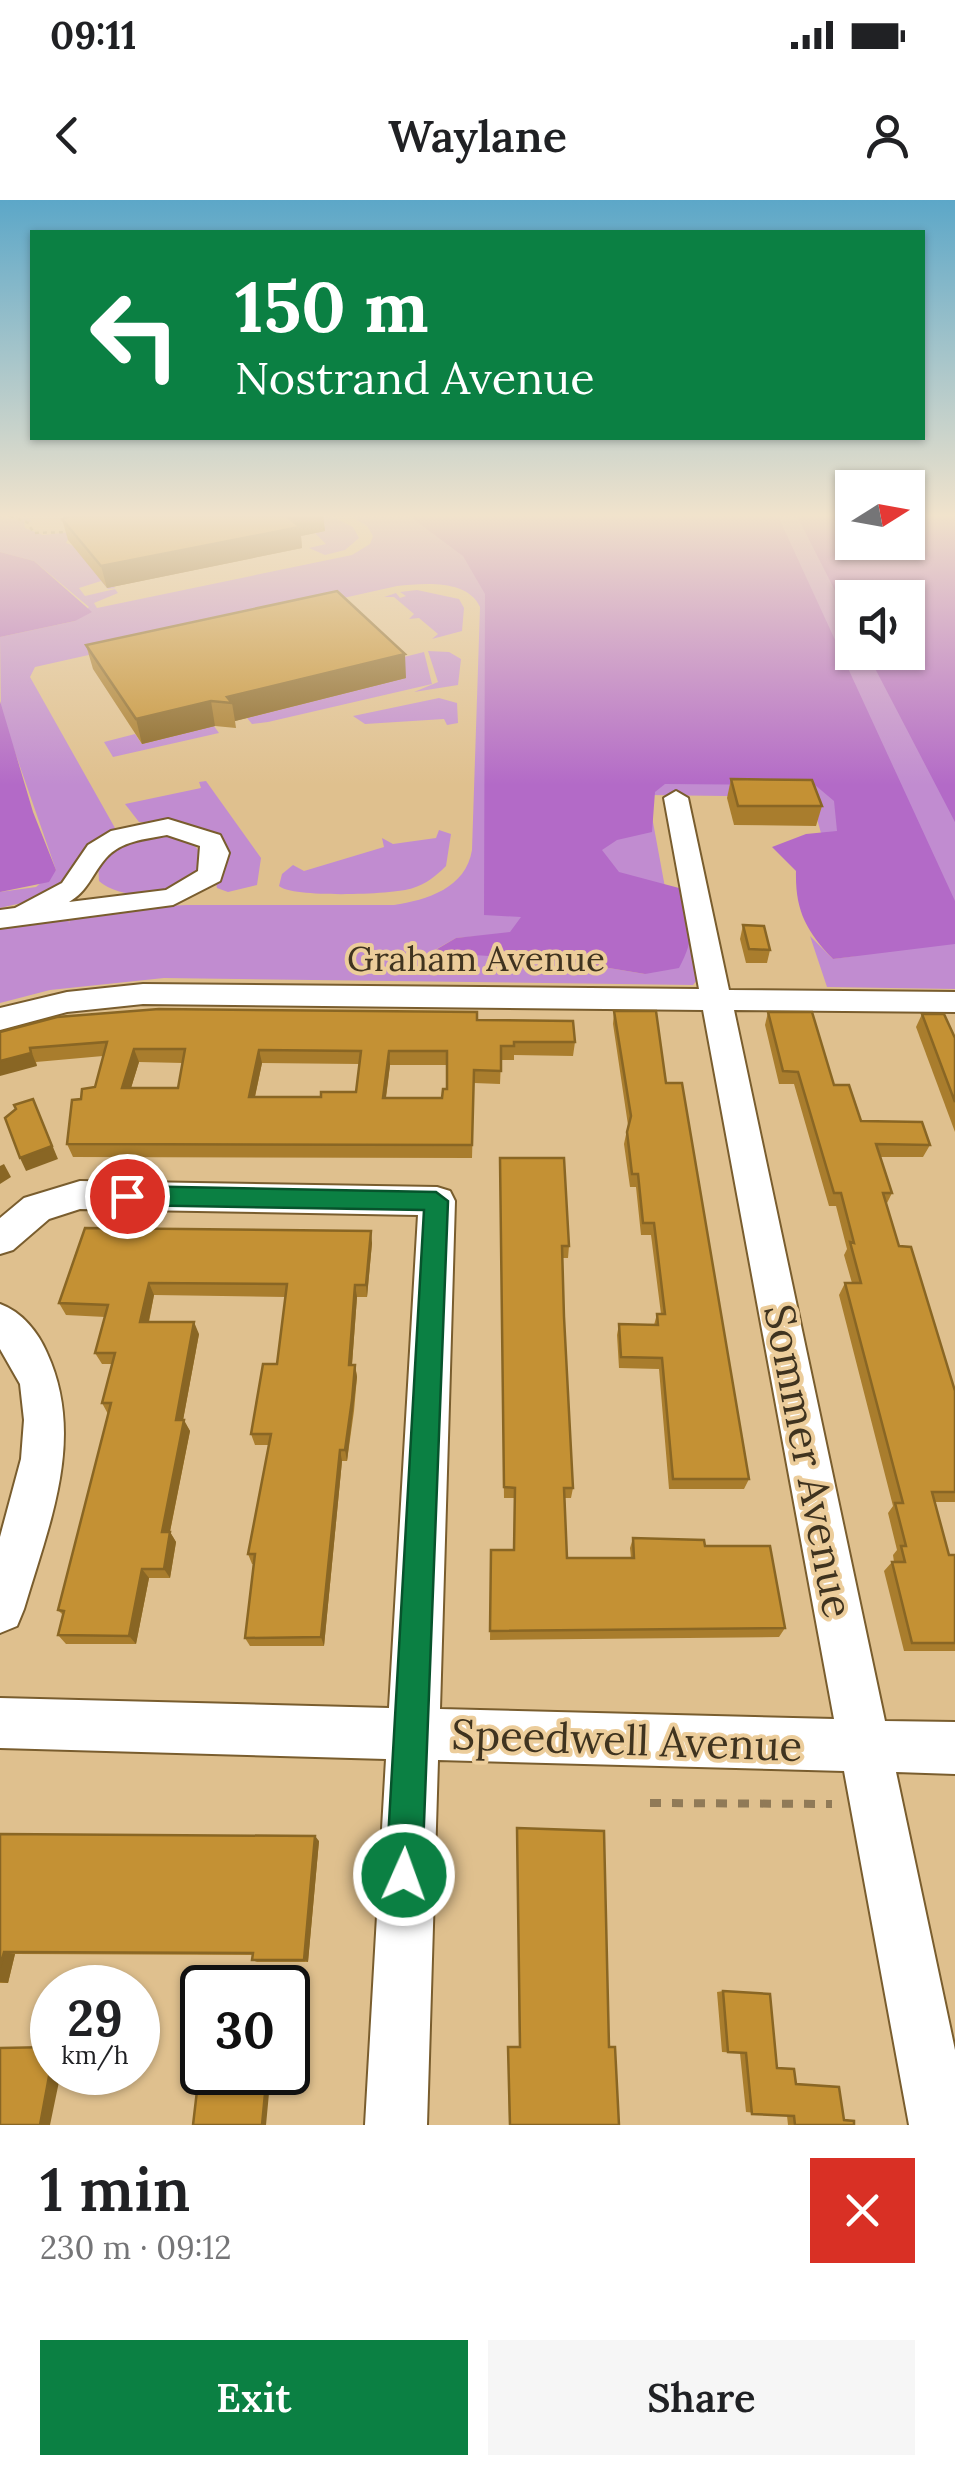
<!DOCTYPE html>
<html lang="en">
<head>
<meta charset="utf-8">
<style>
	:root { --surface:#fff; --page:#f6f6f6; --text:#202124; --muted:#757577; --accent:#0b8043 }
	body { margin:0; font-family:Lora,serif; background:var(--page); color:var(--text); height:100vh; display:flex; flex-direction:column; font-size:38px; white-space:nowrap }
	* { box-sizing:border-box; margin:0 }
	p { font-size:32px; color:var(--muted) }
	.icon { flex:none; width:55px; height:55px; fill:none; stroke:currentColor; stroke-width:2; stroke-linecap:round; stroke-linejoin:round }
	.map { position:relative; height:1925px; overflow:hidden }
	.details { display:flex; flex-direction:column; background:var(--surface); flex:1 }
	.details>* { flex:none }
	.banner { position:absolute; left:30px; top:30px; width:895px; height:210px; border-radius:0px; box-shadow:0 2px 8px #0004; background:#0b8043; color:#fff; overflow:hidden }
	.needle { width:65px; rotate:79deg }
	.fabs { position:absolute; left:835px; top:270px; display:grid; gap:20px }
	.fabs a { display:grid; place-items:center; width:90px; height:90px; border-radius:0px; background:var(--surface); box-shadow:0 2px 8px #0004; font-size:50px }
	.speed { position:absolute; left:30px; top:1765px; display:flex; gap:20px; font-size:50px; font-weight:700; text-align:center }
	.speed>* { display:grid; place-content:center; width:130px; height:130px; border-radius:50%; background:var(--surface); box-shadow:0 2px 8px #0004; line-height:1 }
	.speed small { font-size:25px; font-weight:400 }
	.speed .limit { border:5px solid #111; border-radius:15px; background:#fff; color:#111 }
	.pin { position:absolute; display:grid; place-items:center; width:85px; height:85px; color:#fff; margin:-42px; border:5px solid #fff; border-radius:50%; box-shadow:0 2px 10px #0007 }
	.me { position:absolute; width:110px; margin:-55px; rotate:2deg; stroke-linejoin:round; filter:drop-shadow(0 0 8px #0008) }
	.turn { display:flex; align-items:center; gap:35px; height:210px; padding:0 40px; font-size:45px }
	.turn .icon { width:130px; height:130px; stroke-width:2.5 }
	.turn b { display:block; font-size:70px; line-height:85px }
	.round { display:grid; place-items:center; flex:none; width:105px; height:105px; border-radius:0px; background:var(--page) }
	.head { display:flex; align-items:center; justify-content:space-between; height:170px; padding:0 40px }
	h1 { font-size:60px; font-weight:600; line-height:75px }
	.cta { display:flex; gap:20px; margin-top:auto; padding:20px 40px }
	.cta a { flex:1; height:115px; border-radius:0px; background:var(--accent); color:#fff; font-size:40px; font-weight:600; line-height:115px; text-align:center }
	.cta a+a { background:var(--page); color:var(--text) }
	.status { display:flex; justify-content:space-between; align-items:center; height:70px; padding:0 50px; background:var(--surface); direction:ltr }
	.status svg { height:28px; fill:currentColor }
	header { display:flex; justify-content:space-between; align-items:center; height:130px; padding:0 40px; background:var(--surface); font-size:45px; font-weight:600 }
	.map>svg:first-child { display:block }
</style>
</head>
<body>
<div class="status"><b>09:11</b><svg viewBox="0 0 49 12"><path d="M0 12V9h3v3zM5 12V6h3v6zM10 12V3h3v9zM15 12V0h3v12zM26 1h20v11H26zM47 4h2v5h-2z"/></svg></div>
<header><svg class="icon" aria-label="back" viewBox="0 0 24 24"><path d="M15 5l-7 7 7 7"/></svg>Waylane<svg class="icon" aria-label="person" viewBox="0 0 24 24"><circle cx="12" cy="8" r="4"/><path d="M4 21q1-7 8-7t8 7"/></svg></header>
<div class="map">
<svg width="955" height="1925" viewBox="0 0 955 1925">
	<rect width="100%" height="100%" fill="#dfc08e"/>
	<g fill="#c18cd0" fill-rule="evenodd">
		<path d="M0 316 22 321 12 316 29 318 32 322 24 321 25 328 43 335 72 332 66 343 86 350 115 388 108 389 101 381 79 388 85 396 115 389 118 393 94 403 97 408 352 355 370 344 373 336 367 326 350 316H852V342H908V316H955V789L827 787 810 736 833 759 855 756 811 597 648 595 671 720 456 738 433 751 573 762 645 774 693 741 698 779 693 785 164 778 50 790 0 803V725L68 711 69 724 71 711 186 705H394C427 700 466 688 472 650L480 407C468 379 423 383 397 386L35 467 30 477 115 628C97 644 79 649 74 675L43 698 0 708V692L36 687 56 670 1 512 0 437 75 421 89 407 34 361 0 352ZM852 398H908V452H852Z"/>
		<polygon points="109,316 331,316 353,327 359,338 345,350 325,355 309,348 326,344 315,333"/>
		<polygon points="417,390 459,399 464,408 462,431 432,439 438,434 419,418 409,419 414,414 394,397 384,397 396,393 400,398 406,396 400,392"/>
		<polygon points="428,451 449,452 461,459 458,485 414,492 438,482"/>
		<polygon points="424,452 432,484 268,522 252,524 247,518 405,478 388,461"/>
		<polygon points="439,498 457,503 458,523 447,525 444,519 365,524 353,516"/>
		<polygon points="214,526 219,533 113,557 104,542 135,534 142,544"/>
		<polygon points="206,581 261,658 257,685 228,692 217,688 205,631 178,623 139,622 125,604 201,588 199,582"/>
		<path d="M439 630 451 634 446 666C436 676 426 684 413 688 393 695 292 698 279 686L282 674 293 665 304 671 384 647 382 638 393 644 436 638Z"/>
		<path d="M155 634C175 635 192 637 202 656 198 698 126 705 99 681L98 662 120 643Z"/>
	</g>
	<g fill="#b36ac7">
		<path d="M409 316H778L955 701V744L833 759C806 731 795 710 796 671L772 647 806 634 837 631 834 601 815 585 665 584 655 592 652 632 617 640 602 650 619 672 679 688C697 716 694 740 679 768L645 774 573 762 432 752 456 738 510 732 521 717 484 715 485 394 463 356Z"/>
		<polygon points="797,316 852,316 852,342 908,342 908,316 955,316 955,622 867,453 908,452 908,398 852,398 852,424"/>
		<polygon points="0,352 34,361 92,412 75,421 0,437"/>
		<polygon points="0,501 33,612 56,670 49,682 0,692"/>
	</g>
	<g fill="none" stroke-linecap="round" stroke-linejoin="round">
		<g stroke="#795d2e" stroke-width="4">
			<g id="minor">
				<polygon points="676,591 688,598 729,790 955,792 955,812 734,810 885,1521 955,1522 955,1574 896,1572 955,1850 955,1925 909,1925 844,1571 438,1560 427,1925 365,1925 386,1559 0,1548 0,1498 389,1508 418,1015 80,1009 49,1019 13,1050 0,1054 0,1018 24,998 80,981 437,987 450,991 455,1001 440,1509 834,1519 703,810 143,804 67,812 0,830 0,808 67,792 143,784 699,789 664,598"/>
				<path d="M168 619 220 635 229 653 220 681 173 705 0 728V710L15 708 62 683 88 645 111 631ZM167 635 200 646 198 671 166 690 69 702C88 691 92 674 106 658 121 641 145 639 167 635Z"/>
				<path d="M0 1104C22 1112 38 1132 47 1153 86 1238 49 1324 24 1409L17 1426 0 1433V1337L21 1259 24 1220 20 1184 0 1149Z"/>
			</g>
		</g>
		<polyline stroke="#907a57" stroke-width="2.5" stroke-dasharray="4 4" stroke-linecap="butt" points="10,316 27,322 34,333 68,332"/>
		<polyline stroke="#907a57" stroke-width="8" stroke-dasharray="11 11" stroke-linecap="butt" points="650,1603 832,1604"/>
		<use href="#minor" fill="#fff" fill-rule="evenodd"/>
	</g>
	<g fill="#a97d2d" fill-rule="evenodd">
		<polygon points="70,316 323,316 325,331 301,336 302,348 107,388 68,340 62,319"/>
		<polygon points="86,445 406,478 235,521 236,528 215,526 142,544 93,469"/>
		<polygon points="731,579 822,606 816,626 734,625 727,598"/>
		<polygon points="743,725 770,750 767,763 746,763 740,739"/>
		<polygon points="614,811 666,883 749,1279 744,1289 669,1289 659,1169 619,1168 617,1135 619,1124 654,1125 657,1114 661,1114 651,1035 641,1035 636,987 630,987 624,944 628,925 613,824"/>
		<polygon points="768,812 834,885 861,921 930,945 923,957 880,957 892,993 886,1005 899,1046 955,1191 955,1302 934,1302 949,1355 955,1355 955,1451 904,1451 884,1371 892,1362 894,1362 893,1355 897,1350 888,1313 893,1306 839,1095 845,1083 852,1083 844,1055 847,1049 836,1006 829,1006 794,884 779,884 765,825"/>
		<polygon points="922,814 955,838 955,932 916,827"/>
		<path d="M477 820 575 842 573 856 514 855V860H501L500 884 474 883 472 958 73 957 67 944 81 899 95 887 103 856 36 862 37 866 0 832ZM139 862 183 863 178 888H131ZM262 863 359 864 356 892 321 897H255ZM390 865H447V889L442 898H386Z"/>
		<polygon points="500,958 569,1046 568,1058 562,1058 564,1117 573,1288 571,1298 565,1298 567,1358 631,1358 630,1348 633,1338 705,1346 785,1428 779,1437 490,1440 491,1350 514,1350 514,1298 504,1298"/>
		<polygon points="85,1028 372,1043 367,1097 357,1097 352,1165 355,1165 357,1177 354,1211 347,1261 342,1261 324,1446 250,1446 245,1438 254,1364 252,1364 248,1354 269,1245 255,1245 251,1234 277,1164 286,1097 154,1095 149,1122 199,1134 183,1220 190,1231 170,1332 176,1342 170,1378 149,1378 136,1444 66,1444 58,1435 63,1415 58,1410 108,1214 102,1203 112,1164 102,1164 95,1153 105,1117 66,1115 59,1103"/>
		<polygon points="517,1628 609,1847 509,1925 508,1847 519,1847"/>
		<polygon points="0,1634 319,1641 308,1762 257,1762 252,1760 252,1755 15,1754 8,1783 0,1783"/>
		<polygon points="723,1791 777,1868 796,1884 844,1919 854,1921 854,1925 788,1925 787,1916 746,1912 740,1853 722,1852 717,1792"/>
	</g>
	<g fill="#896624">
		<polygon points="294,316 323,316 325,331 301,336 302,348 107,388 101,366"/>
		<polygon points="405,454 406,478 235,521 232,503 227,497"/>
		<polygon points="211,501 215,526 142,544 136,519"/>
		<polygon points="30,848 37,866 0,876 0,861"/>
		<polygon points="134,849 139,862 127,901 122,888"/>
		<polygon points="259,850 262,863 252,910 249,897"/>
		<polygon points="389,851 390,865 384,911 383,898"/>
		<polygon points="33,899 58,959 26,971 20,958"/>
		<polygon points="4,964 11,977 0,984 0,966"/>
		<polygon points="371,1031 372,1043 367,1097 366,1085"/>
		<polygon points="149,1083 154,1095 146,1134 140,1122"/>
		<polygon points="355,1085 357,1097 351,1177 349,1165"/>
		<polygon points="194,1122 199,1134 181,1231 176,1220"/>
		<polygon points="355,1165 357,1177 347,1261 345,1250"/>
		<polygon points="184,1220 190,1231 168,1341 162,1332"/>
		<polygon points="340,1250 342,1261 324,1446 321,1437"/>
		<polygon points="170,1332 176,1342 170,1378 164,1369"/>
		<polygon points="142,1369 149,1378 136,1444 129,1436"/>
		<polygon points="315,1636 319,1641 308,1762 304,1760"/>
		<polygon points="4,1752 15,1754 8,1783 0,1782 0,1767"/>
		<polygon points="52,1860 52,1872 61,1872 50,1925 40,1925"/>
		<polygon points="267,1872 271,1872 266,1925 262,1925"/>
	</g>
	<g fill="#c49134" stroke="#896624" stroke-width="2.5" fill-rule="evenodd">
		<polygon points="70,316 294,316 288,317 300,327 101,366 62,319"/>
		<polygon points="337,391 405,454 227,497 232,503 211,501 136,519 86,445"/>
		<polygon points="731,579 812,580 822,606 738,606"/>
		<polygon points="743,725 764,726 770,750 749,749"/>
		<path d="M159 809 477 812V820L573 821 575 842H514V846H501V871L474 870 472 945 67 944 72 900 81 899 82 889 95 887 107 842 30 848 31 853 0 861V832L57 817ZM134 849H185L178 888H122ZM259 850 361 851 356 892H321V897H249ZM389 851H447V889H443L442 898H383Z"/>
		<polygon points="614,811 656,811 666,883 682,883 749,1279 673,1279 662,1158 621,1157 619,1124 658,1125 657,1114 665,1114 654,1023 643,1023 638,974 632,974 627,932 631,916"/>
		<polygon points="768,812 812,812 834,885 849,885 861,921 922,922 930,945 876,944 892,993 883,993 899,1046 911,1047 955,1191 955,1292 932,1292 949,1355 955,1355 955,1443 912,1443 892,1362 905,1362 901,1346 906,1346 895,1303 903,1303 845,1083 861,1083 850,1042 854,1043 841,993 834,993 798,872 783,871"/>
		<polygon points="922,814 944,814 955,838 955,902"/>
		<polygon points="33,899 52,946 20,958 5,918 16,909 14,905"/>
		<polygon points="500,958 564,958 569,1046 562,1046 564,1117 573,1288 564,1288 567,1358 634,1358 633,1338 704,1340 705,1346 770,1346 785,1428 490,1431 491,1350 514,1350 515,1288 504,1287"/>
		<polygon points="85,1028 371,1031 366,1085 355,1085 349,1165 355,1165 352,1200 345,1250 340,1250 321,1437 245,1438 255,1354 248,1354 271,1234 251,1234 263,1164 277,1164 287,1084 149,1083 140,1122 194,1122 176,1220 184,1220 162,1332 170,1332 164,1369 142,1369 129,1436 58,1435 64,1411 58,1410 111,1203 102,1203 115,1153 95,1153 108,1105 59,1103"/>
		<polygon points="517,1628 604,1631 609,1847 615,1847 619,1925 510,1925 508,1847 520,1847"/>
		<polygon points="0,1634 315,1636 304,1760 252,1760 253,1753 4,1752 0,1767"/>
		<polygon points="723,1791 770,1794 777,1868 794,1869 796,1884 839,1887 844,1920 854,1921 854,1925 795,1925 794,1916 752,1914 746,1853 728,1852"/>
		<polygon points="52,1847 52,1860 40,1925 0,1925 0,1848"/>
		<polygon points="200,1865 202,1865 202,1872 267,1872 262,1925 193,1925"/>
	</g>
	<linearGradient id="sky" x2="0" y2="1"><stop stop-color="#5ca7c8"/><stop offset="0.54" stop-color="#f1e3cc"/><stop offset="1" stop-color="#f1e3cc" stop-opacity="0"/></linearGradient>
	<rect width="955" height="585" fill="url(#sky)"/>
	<polygon fill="#0b8043" stroke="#07532c" stroke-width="2.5" points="127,986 436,992 448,1001 422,1675 417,1688 404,1693 391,1688 386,1675 424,1010 127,1005 115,996"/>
	<g text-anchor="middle" stroke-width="8" stroke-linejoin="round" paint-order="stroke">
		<g font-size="35" fill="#3f331f" stroke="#eccd9b">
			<text x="476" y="771">Graham Avenue</text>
		</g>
		<g font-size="42" fill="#3f331f" stroke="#eccd9b">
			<text transform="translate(809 1261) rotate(79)" y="15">Sommer Avenue</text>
			<text transform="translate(627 1540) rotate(2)" y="15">Speedwell Avenue</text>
		</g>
	</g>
</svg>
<div class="fabs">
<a><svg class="needle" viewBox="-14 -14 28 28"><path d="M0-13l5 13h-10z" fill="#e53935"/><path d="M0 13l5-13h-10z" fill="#757577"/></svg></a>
<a><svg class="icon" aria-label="sound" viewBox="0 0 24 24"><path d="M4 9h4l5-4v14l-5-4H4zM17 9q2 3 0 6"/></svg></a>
</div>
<div class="speed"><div>29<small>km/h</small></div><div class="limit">30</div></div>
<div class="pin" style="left:127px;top:996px;background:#d93025"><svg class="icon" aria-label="arrive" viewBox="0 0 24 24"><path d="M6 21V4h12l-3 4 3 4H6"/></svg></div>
<svg class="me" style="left:404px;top:1675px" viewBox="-20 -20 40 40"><circle r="17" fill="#0b8043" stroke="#fff" stroke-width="3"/><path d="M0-11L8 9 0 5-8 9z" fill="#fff"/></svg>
<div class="banner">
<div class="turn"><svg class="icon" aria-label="left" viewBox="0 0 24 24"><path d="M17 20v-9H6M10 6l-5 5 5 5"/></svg><div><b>150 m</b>Nostrand Avenue</div></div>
</div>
</div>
<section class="details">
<div class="head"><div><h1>1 min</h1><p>230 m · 09:12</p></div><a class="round" style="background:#d93025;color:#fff"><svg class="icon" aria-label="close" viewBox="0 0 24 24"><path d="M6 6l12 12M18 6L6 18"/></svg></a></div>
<div class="cta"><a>Exit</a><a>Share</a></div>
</section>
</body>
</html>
